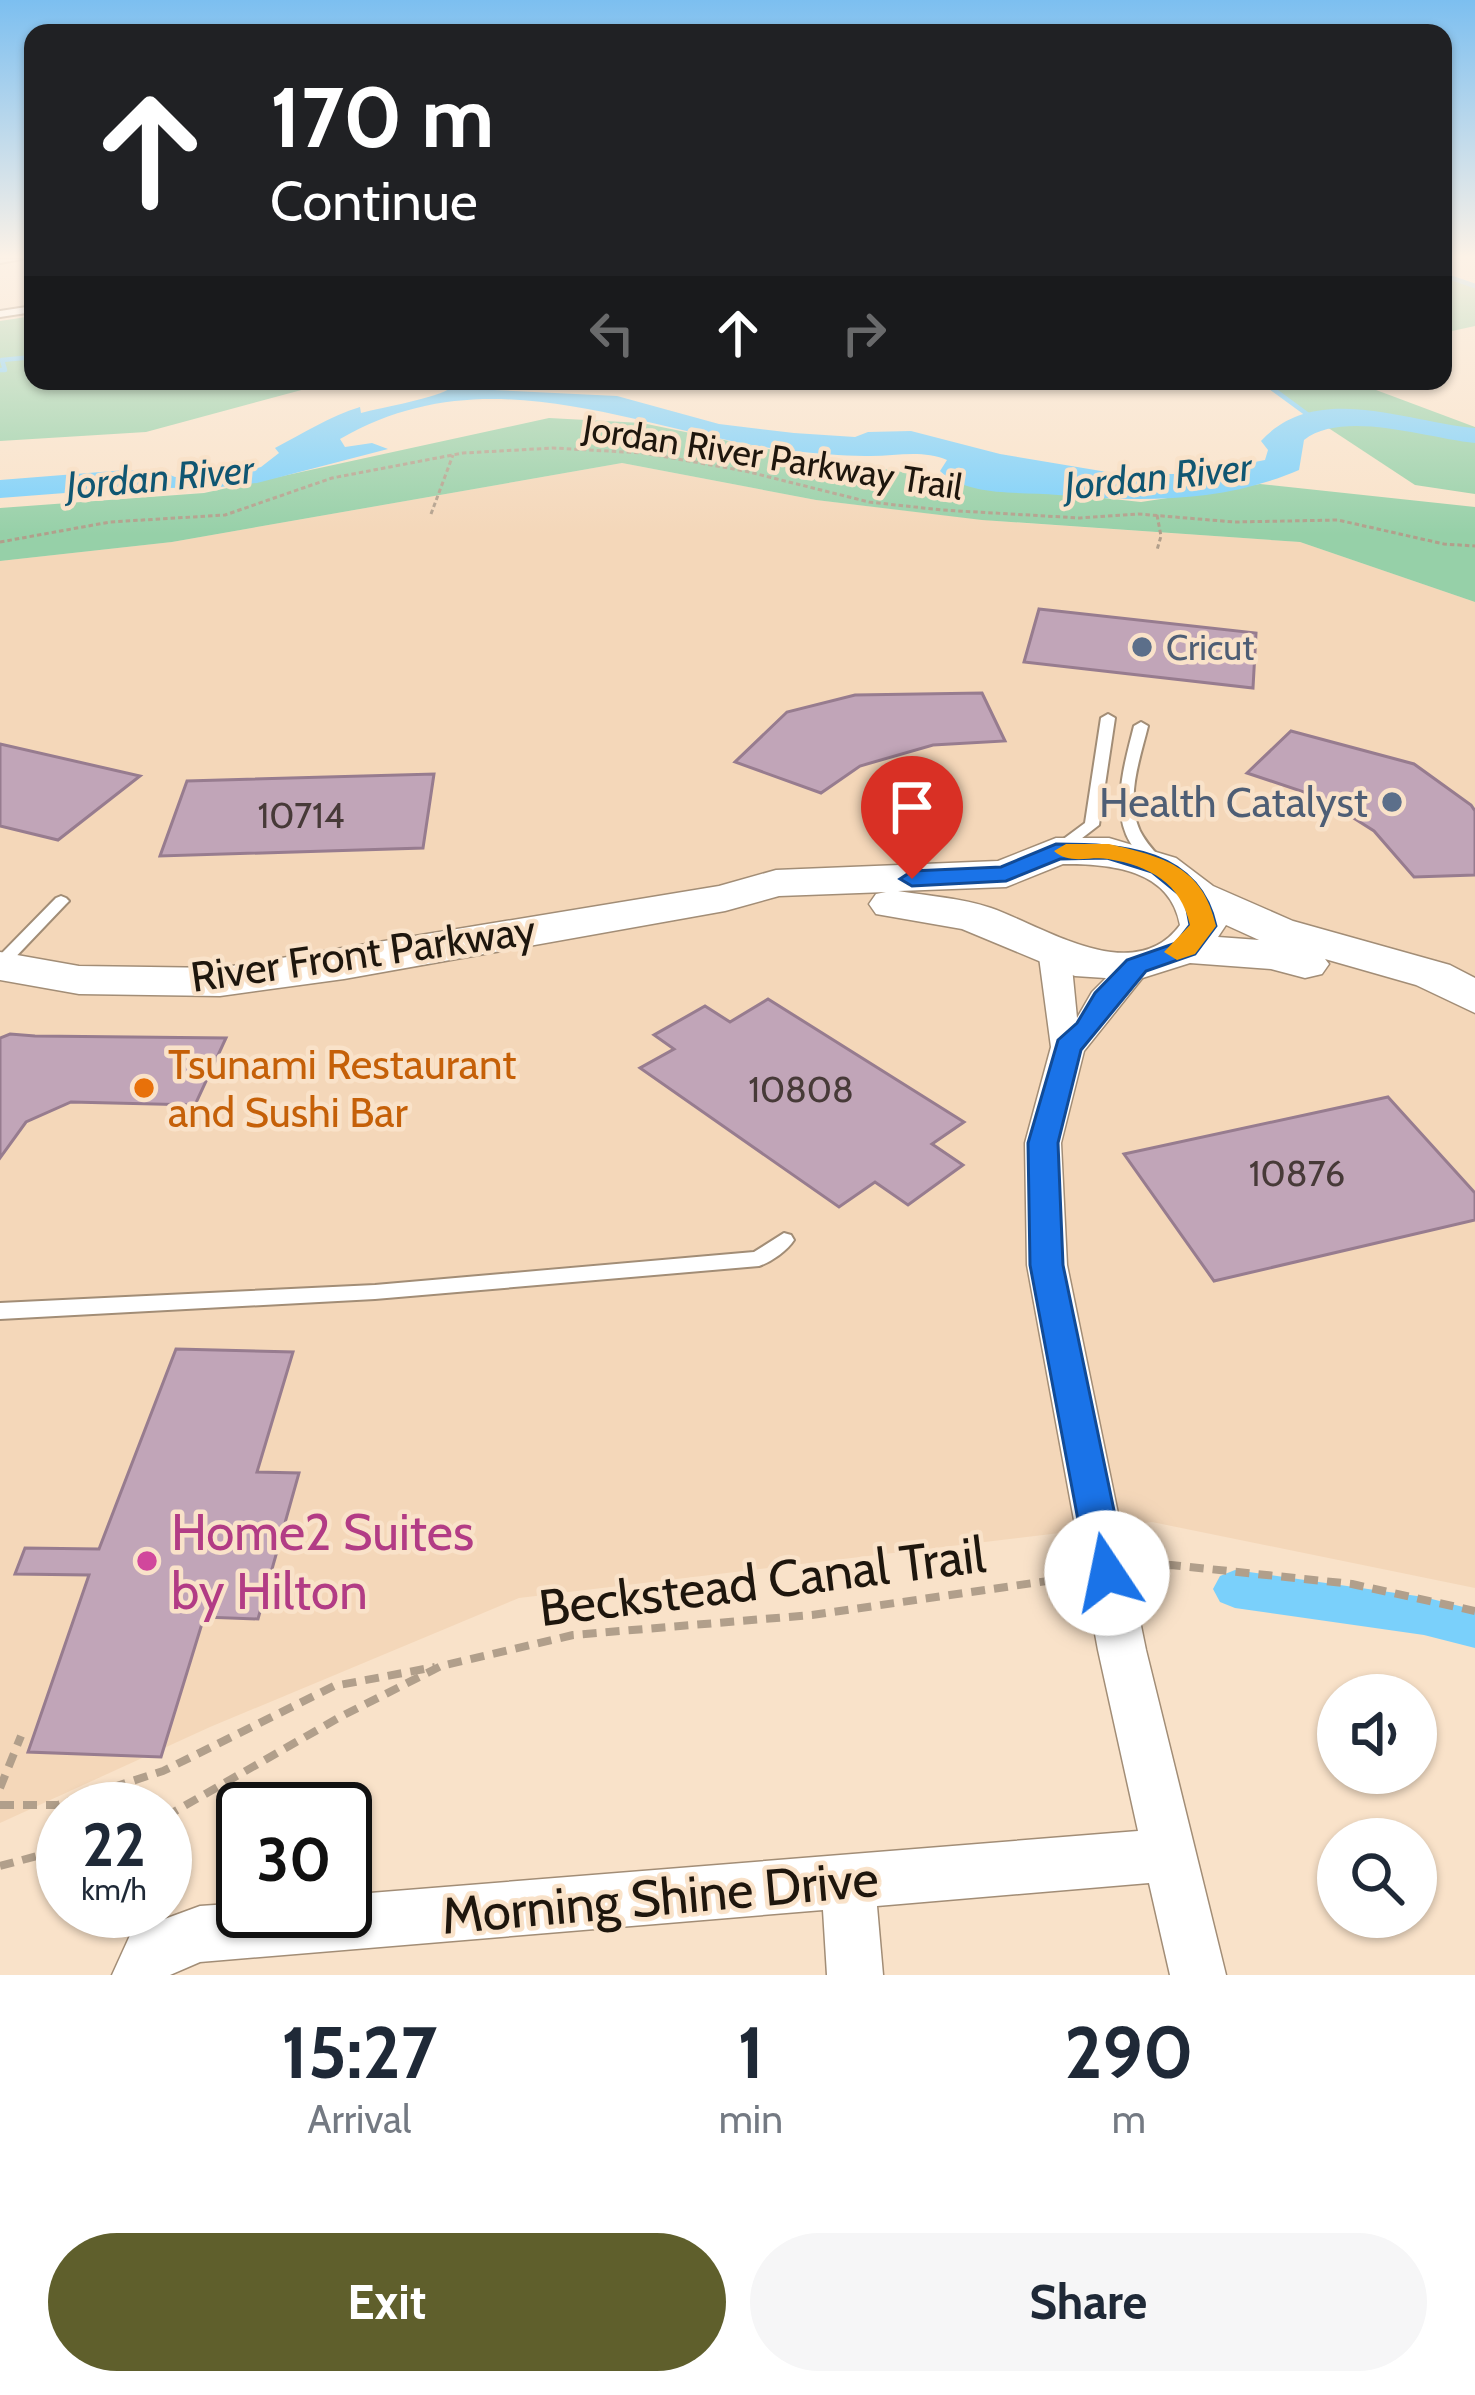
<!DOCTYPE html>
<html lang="en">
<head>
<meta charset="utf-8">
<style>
	:root { --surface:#fff; --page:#f6f6f7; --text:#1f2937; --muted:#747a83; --accent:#5f5f2c }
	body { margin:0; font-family:Cabin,sans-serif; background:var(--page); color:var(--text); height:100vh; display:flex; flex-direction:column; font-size:45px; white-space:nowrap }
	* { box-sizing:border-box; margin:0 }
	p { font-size:39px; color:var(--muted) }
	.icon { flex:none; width:66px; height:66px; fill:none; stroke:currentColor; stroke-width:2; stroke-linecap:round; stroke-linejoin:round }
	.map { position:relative; height:1975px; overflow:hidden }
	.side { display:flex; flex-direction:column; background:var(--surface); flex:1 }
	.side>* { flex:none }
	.banner { position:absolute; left:24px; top:24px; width:1428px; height:366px; border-radius:24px; box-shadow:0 3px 9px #0004; background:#202124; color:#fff; overflow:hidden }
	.tools { position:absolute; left:1317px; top:1674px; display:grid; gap:24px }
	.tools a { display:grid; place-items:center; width:120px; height:120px; border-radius:50%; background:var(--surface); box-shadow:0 3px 9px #0004; font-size:60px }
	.speed { position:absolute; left:36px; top:1782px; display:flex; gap:24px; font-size:60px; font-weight:700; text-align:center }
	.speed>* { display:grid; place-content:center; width:156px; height:156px; border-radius:50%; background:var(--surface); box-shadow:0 3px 9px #0004; line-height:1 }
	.speed small { font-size:30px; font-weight:400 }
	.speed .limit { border:6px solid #111; border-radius:18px; background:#fff; color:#111 }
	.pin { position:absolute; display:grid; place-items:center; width:102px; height:102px; color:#fff; margin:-123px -51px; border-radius:50% 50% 50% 0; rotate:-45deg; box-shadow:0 0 12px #0007 }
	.pin .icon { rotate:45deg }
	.me { position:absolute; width:132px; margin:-66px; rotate:349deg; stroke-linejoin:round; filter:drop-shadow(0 0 9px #0008) }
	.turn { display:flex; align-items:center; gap:42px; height:252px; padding:0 48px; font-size:54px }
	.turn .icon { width:156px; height:156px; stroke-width:2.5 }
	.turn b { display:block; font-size:84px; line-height:102px }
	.lanes { display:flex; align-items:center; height:114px; padding:0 48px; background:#0003; justify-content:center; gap:60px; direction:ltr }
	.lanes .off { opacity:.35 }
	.eta { display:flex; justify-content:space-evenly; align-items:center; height:204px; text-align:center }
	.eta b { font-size:72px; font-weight:700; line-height:84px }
	.action { display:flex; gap:24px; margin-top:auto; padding:24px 48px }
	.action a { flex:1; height:138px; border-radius:72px; background:var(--accent); color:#fff; font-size:48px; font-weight:700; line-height:138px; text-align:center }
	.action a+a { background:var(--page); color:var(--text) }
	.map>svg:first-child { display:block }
</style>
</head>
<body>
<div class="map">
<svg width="1475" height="1975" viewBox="0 0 1475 1975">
	<rect width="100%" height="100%" fill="#f9e2c9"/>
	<polygon fill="#f4d7b9" points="622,463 816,500 996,521 1300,542 1475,602 1475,1588 1152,1522 519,1598 210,1727 0,1823 0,561 172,542"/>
	<g fill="#96d0a8">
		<polygon points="1443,274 1475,285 1475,326 1443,333"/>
		<polygon points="33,316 33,381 335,381 146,432 0,441 0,321"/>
		<polygon points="1257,381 1352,381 1475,427 1475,494 1415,485"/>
		<polygon points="549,418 642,423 792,454 982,485 1141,502 1260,484 1475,507 1475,602 1300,542 982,520 816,500 622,463 172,542 0,561 0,508 204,493"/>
	</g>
	<path fill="#7ad0fb" d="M450 388 617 396 719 424 794 433 855 437 868 432 911 431 1000 454 1119 474H1191L1265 460 1268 450 1261 441C1316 381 1405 422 1475 428V443C1429 439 1344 409 1304 440L1299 470C1222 503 1140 502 1058 495 1022 491 969 498 940 471L947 460C920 449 894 457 865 456 841 456 816 453 792 451 639 433 492 351 340 439L345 447 372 443 388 449 257 483 220 487 117 489 0 498V480L126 470 163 472 175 477 233 475 261 467 279 453 275 448C302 434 330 416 360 407L361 413C380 408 441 397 450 388Z"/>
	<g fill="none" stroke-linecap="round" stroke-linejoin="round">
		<g stroke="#7ad0fb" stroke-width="4.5">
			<polyline points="1443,275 1475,286"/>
			<polyline points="0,370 5,370 2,360 33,357"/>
			<polyline points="1262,381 1311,417"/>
		</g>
		<polygon fill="#7ad0fb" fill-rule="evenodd" points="1235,1570 1424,1597 1475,1610 1475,1648 1424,1635 1235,1608 1220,1602 1213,1589 1220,1576"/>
	</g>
	<g fill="#c1a5b8" stroke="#977c8f" stroke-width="3">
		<polygon points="1039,609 1256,633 1253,688 1024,662"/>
		<polygon points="982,693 1005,741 933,745 860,766 821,793 735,762 787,712 855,695"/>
		<polygon points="1291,731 1414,764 1471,805 1475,811 1475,875 1414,877 1374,831 1322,798 1247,773"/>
		<polygon points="0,744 140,776 58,840 0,826"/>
		<polygon points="434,774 423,848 160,856 187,781"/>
		<polygon points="768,999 964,1122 932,1144 963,1165 908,1205 875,1182 839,1207 640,1068 674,1049 654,1035 705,1006 730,1022"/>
		<polygon points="10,1034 35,1036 226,1038 195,1105 71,1102 26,1122 0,1158 0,1038"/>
		<polygon points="1388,1097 1475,1193 1475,1220 1214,1281 1124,1154"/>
		<polygon points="176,1349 293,1352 257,1472 299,1473 258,1619 204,1617 161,1757 28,1752 89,1575 15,1574 25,1548 99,1549"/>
	</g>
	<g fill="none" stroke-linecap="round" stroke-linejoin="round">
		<g stroke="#a28d76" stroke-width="4">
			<g id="lane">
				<polygon points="0,259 22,259 0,263"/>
				<polygon points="33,306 33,312 0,317 0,311"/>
				<polygon points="1108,714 1115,718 1099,825 1064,852 1054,852 1052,849 1054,846 1085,823 1101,718"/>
				<path d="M1141 722 1148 726C1140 759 1125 798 1140 831 1146 843 1155 852 1164 862L1156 867C1102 836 1122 774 1134 726Z"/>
				<polygon points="61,896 66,898 69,901 66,904 6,967 0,969 0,955 56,898"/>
				<path d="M784 1233 791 1235 794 1240C787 1251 771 1262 759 1266L375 1299 0 1319V1303L375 1285 754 1252Z"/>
			</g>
		</g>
		<g stroke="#a28d76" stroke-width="3">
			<polygon id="street" points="1055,947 1071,957 1077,1018 1092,992 1125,959 1147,959 1152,966 1084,1051 1061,1143 1067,1265 1146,1650 1226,1975 1170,1975 1149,1883 877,1906 883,1975 827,1975 823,1910 200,1962 170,1975 112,1975 132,1931 200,1906 243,1903 243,1911 345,1911 345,1895 1138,1831 1098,1650 1027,1265 1025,1143 1051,1047 1039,957"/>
		</g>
		<g stroke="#a28d76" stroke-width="3">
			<path id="secondary" d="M1056 838H1109L1176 858 1213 886 1293 921 1450 965 1475 978V1013L1416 985 1325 959 1329 964 1322 974 1305 978 1271 969 1190 963 1136 980 1075 976 962 929 876 914 869 904 876 894 886 892 779 896 725 911 344 979 220 996 79 994 0 980V952L79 966 220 968 719 886 776 870 998 861ZM1063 864C1111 864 1170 869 1180 925 1134 988 1045 927 991 908 962 898 928 896 898 891L1006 887ZM1226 925 1259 940 1218 937Z"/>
		</g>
		<g stroke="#b19f8b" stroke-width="3" stroke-dasharray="4.5 3" stroke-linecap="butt">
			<polyline points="431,514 453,455"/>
			<polyline points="1157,515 1161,536 1157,550"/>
			<polyline points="0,542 110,522 225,515 332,478 463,453 553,448 644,453 745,471 869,502 942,510 1080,518 1138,514 1235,522 1338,520 1444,544 1475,546"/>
		</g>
		<g stroke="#b19f8b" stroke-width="8" stroke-dasharray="14 9" stroke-linecap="butt">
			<polyline points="1144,1568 1171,1565 1352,1584 1475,1611"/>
			<polyline points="0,1788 21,1736"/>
			<polyline points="0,1805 58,1805 163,1771 334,1686 435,1667"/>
			<polyline points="165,1817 340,1717 441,1666 573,1635 812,1615 1068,1578"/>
			<polyline points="0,1866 63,1849"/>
		</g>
		<use href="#lane" fill="#fff" fill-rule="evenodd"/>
		<use href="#street" fill="#fff" fill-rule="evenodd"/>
		<use href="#secondary" fill="#fff" fill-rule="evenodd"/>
	</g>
	<linearGradient id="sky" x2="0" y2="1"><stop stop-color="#7cbff0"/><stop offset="0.48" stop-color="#fcf2e7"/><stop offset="1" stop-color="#fcf2e7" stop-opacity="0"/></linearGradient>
	<rect width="1475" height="535" fill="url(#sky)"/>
	<path fill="#1a73e8" stroke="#114b97" stroke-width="3" d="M1056 844C1123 844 1199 849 1216 926L1195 954 1146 971 1081 1050 1058 1143 1063 1265 1127 1573 1121 1585 1107 1590 1094 1585 1088 1573 1030 1265 1028 1143 1058 1040 1077 1023 1095 993 1127 960 1176 943 1190 925 1185 899 1152 872 1107 858 1060 859 1006 881 912 886 900 879 912 871 1001 867Z"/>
	<path fill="#f59e0b" d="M1109 844C1163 857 1203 866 1216 926L1195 954 1177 960 1164 952 1190 925C1181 883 1150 866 1108 859 1090 856 1069 865 1054 851L1066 844Z"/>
	<g fill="#5c6f8a" stroke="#f9e2c9" stroke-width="4.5">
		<circle cx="1142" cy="647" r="12"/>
		<circle cx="1392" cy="802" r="12"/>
	</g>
	<circle fill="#e8710a" stroke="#f9e2c9" stroke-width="4.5" cx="144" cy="1088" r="12"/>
	<circle fill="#d1479c" stroke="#f9e2c9" stroke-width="4.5" cx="147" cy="1561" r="12"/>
	<g text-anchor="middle" stroke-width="9" stroke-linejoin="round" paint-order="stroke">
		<g font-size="36" fill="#1e160d" stroke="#f9e2c9">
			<text transform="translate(773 457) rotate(9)" y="13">Jordan River Parkway Trail</text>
		</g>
		<g font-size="36" fill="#4e5e75" stroke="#f9e2c9" text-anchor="start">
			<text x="1166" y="660">Cricut</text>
		</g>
		<g font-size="36" fill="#473a38">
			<text x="301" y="828">10714</text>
			<text x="801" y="1102">10808</text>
			<text x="1297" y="1186">10876</text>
		</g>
		<g font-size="39" font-style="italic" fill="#105672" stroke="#f9e2c9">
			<text transform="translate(1158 476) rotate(-6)" y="14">Jordan River</text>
			<text transform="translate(160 477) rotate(-5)" y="14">Jordan River</text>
		</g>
		<g font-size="42" fill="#4e5e75" stroke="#f9e2c9" text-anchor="end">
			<text x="1368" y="817">Health Catalyst</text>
		</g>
		<g font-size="42" fill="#1e160d" stroke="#f9e2c9">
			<text transform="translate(363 953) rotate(-8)" y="15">River Front Parkway</text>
		</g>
		<g font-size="42" fill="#c56008" stroke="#f9e2c9" text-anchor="start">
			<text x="168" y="1079">Tsunami Restaurant<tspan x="168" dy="48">and Sushi Bar</tspan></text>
		</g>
		<g font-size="51" fill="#b23c85" stroke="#f9e2c9" text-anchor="start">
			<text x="171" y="1550">Home2 Suites<tspan x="171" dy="59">by Hilton</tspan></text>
		</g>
		<g font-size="51" fill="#1e160d" stroke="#f9e2c9">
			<text transform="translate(762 1581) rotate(-7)" y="18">Beckstead Canal Trail</text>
			<text transform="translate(660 1897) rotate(-5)" y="18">Morning Shine Drive</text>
		</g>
	</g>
</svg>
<div class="tools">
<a><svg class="icon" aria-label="sound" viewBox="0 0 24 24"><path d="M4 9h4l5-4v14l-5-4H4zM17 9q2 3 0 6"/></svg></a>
<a><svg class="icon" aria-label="search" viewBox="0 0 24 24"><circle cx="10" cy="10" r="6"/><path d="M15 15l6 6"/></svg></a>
</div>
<div class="speed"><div>22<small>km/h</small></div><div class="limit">30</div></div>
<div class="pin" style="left:912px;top:879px;background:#d93025"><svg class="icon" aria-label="arrive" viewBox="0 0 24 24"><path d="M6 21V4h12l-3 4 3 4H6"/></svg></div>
<svg class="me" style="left:1107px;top:1573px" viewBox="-20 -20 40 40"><circle r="19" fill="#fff"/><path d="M0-13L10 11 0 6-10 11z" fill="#1a73e8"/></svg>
<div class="banner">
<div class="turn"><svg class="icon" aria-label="ahead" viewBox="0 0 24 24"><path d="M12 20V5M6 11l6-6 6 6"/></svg><div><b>170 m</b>Continue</div></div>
<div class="lanes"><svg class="icon off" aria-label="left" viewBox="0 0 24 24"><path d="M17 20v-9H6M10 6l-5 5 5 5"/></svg><svg class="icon" aria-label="ahead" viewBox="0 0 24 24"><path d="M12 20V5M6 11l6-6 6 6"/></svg><svg class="icon off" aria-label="right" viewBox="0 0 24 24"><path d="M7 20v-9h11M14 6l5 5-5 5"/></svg></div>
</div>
</div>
<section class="side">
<div class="eta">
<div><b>15:27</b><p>Arrival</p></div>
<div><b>1</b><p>min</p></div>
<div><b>290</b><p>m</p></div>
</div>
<div class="action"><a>Exit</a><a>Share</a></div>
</section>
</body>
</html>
